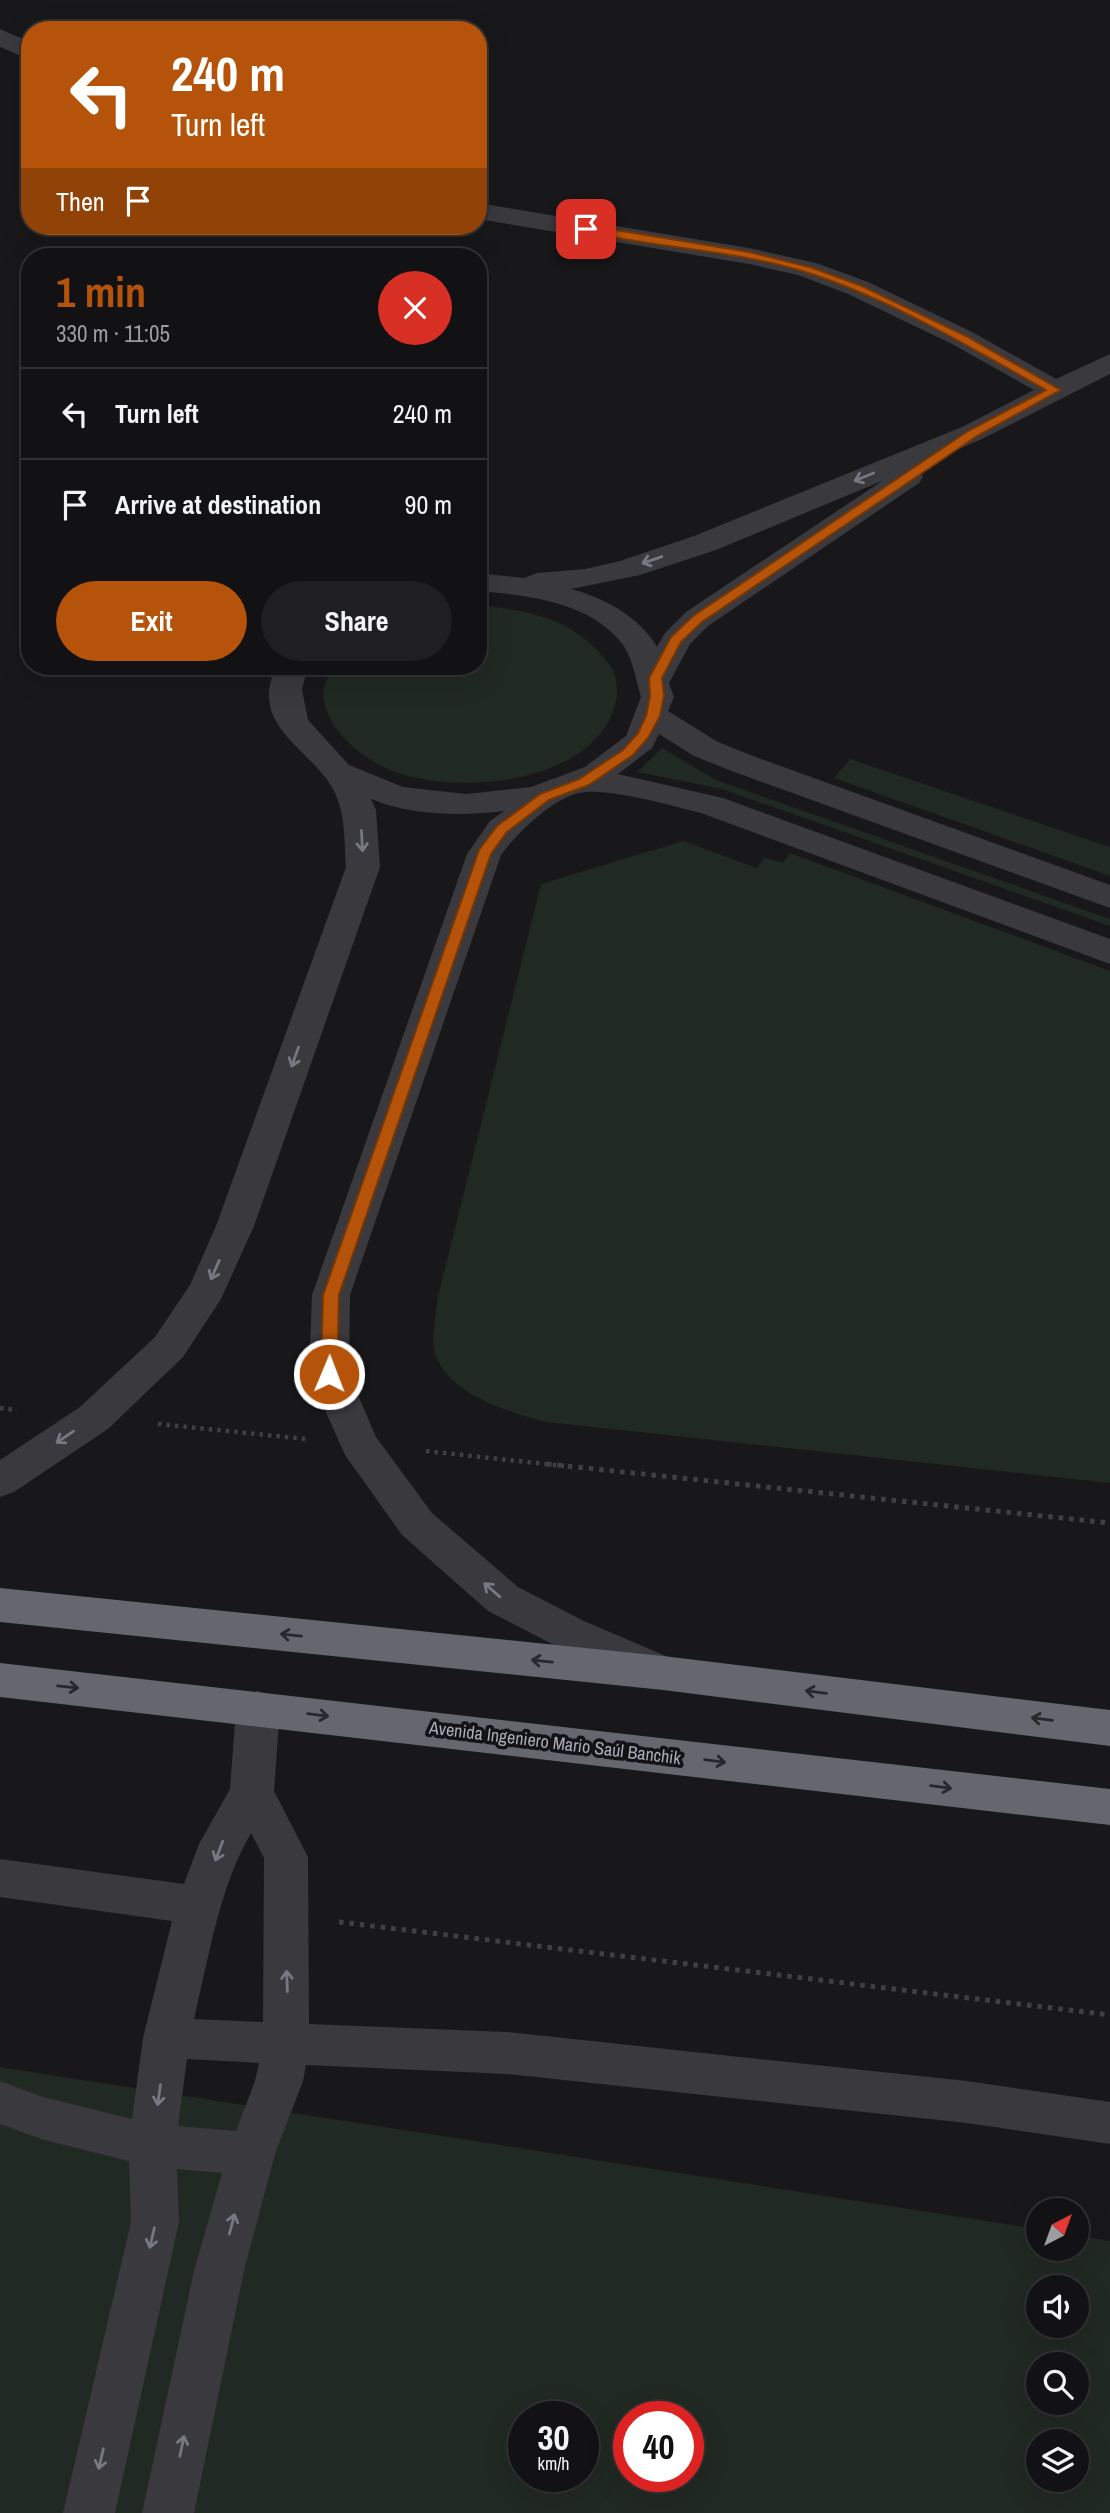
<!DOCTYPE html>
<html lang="en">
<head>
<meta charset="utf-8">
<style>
	:root { --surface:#121113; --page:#1f1f21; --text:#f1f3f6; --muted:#9c9da0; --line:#313133; --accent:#b45309 }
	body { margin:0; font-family:"Archivo Narrow",sans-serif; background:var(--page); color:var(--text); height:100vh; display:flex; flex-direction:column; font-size:26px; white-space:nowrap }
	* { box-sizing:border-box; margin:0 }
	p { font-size:23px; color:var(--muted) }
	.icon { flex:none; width:38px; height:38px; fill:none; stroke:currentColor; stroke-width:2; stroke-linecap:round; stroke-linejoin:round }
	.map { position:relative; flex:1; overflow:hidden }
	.sheet { position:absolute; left:21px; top:248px; width:466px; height:427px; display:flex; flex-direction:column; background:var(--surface); border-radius:28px; box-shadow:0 7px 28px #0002,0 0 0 2px var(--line) }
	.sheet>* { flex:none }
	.top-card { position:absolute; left:21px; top:21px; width:466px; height:214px; border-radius:28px; box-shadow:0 7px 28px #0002,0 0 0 2px var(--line); background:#b45309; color:#fff; overflow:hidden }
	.needle { width:46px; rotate:41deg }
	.buttons { position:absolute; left:1026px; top:2198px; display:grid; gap:14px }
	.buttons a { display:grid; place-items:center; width:63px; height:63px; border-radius:50%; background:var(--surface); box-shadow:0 7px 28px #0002,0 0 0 2px var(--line); font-size:35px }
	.speed { position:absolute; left:508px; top:2401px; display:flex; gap:14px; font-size:35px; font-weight:700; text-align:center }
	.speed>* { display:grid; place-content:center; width:91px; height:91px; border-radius:50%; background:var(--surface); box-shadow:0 7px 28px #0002,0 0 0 2px var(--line); line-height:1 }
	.speed small { font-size:18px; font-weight:400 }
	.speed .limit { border:10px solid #d22; background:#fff; color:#111 }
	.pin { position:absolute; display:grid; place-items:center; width:60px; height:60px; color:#fff; margin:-30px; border-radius:14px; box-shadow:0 4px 10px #0006 }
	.me { position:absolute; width:77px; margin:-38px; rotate:1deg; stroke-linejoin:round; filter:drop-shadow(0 0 5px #0008) }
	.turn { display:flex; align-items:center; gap:24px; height:147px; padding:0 35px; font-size:32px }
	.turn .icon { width:91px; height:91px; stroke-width:2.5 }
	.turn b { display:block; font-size:49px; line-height:60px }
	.then { display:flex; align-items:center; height:66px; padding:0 35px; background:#0003; gap:14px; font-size:26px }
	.round { display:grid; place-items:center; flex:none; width:74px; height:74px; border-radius:37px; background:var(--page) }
	.head { display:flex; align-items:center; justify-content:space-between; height:119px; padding:0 35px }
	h1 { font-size:42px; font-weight:700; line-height:52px; color:var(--accent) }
	.action { display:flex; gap:14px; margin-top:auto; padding:14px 35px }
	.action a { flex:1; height:80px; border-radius:42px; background:var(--accent); color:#fff; font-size:28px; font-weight:700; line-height:80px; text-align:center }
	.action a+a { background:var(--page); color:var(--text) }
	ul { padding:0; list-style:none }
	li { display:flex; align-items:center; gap:21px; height:91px; padding:0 35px; border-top:2px solid var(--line) }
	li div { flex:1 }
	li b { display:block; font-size:26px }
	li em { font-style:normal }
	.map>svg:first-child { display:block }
</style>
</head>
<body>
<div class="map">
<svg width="1110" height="2513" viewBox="0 0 1110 2513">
	<rect width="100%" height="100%" fill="#181719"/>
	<g fill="#212923" fill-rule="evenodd">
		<path d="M478 605C531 611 575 618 609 664 618 676 619 695 614 709 589 785 452 797 388 769 368 760 352 748 338 731 329 720 321 701 324 687 326 680 329 673 332 667H478Z"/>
		<polygon points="662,748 716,780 1110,919 1110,926 722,789 637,772"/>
		<polygon points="850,759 1110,847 1110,876 834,778"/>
		<path d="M683 841 757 868 765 858 783 863 790 853 1110 971V1483L546 1422C512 1414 449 1394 436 1356 430 1340 436 1318 437 1301L541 884Z"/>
		<path d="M0 2067 1038 2229V2249H1076V2235L1110 2241V2513H0ZM1038 2287H1076V2326H1038ZM1038 2364H1076V2403H1038ZM523 2417H583V2476H523ZM628 2417H688V2476H628ZM1038 2441H1076V2480H1038Z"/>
	</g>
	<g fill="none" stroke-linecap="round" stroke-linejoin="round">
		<g stroke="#3f4045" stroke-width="4.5" stroke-dasharray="3.5 5" stroke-linecap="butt">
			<polyline points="0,1408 17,1410"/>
			<polyline points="158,1424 306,1439"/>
			<polyline points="426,1451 564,1466"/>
		</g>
		<g stroke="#3f4045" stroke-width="5" stroke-dasharray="4.5 6" stroke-linecap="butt">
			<polyline points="547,1464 1110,1523"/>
			<polyline points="339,1922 1110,2015"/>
		</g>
		<g fill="#39393e" fill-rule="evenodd">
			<polygon points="0,29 30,42 30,60 0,47"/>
			<path d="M478 203 749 248 816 263 868 282 972 332 1056 379 1110 354V374L982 439 911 469 919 471 923 477 919 483 708 626 690 644 669 683 674 697 668 711 718 742 753 756 1110 885V908L729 770 694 756 659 734 652 748 618 774 723 798 1110 939V964L701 813C671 806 608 787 579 793 553 798 516 834 501 855L350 1295 349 1374 376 1437 432 1513 518 1587 584 1621 673 1659 679 1671 673 1683 658 1688 554 1645 488 1611 402 1535 345 1455 309 1374 312 1295 467 854 490 821 504 811C460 816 412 816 371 799L376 810 380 867 254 1226 221 1299 183 1357 108 1429 14 1492 0 1497V1460L80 1407 155 1337 190 1285 216 1226 346 867C344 839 346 808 330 784 306 747 249 724 276 667H308L302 689 308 720 349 765 403 787 466 794 531 787 585 767 626 736 641 697C636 681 633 659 623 645 592 602 526 595 478 591V573L524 578 537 573 585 569 620 561 694 536 962 427 1034 390 952 344 848 294 798 275 749 264 478 219ZM882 481 686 612 665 633 657 647C639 616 604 598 571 589L640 575 716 550Z"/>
			<path d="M258 1691 273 1697 280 1709 274 1791 308 1857 309 2024 507 2032 967 2081 1110 2102V2144L967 2123 507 2074 306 2065 303 2081 275 2154 244 2271 194 2513H142L194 2271 222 2173 177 2169 179 2222 115 2513H63L131 2222 129 2161 41 2139 0 2124V2081L43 2097 132 2119 143 2038 172 1921 0 1897V1859L184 1884 199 1844 230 1789 236 1709 243 1697ZM251 1833 264 1858 263 2022 194 2019C209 1957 219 1888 251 1833ZM187 2059 259 2063 255 2081 236 2131 178 2126Z"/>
		</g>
		<g fill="#65676f" fill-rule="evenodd">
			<polygon points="0,1588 663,1656 1110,1710 1110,1746 663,1690 0,1622"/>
			<polygon points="0,1663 1110,1789 1110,1825 0,1697"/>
		</g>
	</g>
	<defs><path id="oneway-shaft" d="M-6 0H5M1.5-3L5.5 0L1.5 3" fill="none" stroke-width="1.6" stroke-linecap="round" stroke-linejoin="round" transform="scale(1.75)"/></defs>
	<g stroke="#777982">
		<use href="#oneway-shaft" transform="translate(864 477) rotate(158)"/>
		<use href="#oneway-shaft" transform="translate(652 560) rotate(161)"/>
		<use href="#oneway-shaft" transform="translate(362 841) rotate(87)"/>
		<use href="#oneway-shaft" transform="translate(295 1057) rotate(110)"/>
		<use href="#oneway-shaft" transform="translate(215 1270) rotate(114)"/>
		<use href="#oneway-shaft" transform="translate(65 1437) rotate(146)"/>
		<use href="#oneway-shaft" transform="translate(492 1590) rotate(-139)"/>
		<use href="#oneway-shaft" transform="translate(219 1851) rotate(111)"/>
		<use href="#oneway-shaft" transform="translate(287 1981) rotate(-92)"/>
		<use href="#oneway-shaft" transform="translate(159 2095) rotate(98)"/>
		<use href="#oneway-shaft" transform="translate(232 2224) rotate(-75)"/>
		<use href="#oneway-shaft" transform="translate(152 2238) rotate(103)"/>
		<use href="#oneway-shaft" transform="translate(182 2446) rotate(-78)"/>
		<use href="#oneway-shaft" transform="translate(101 2459) rotate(103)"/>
	</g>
	<g stroke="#28272b">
		<use href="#oneway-shaft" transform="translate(291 1635) rotate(-174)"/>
		<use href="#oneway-shaft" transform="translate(542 1661) rotate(-174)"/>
		<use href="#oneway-shaft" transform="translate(68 1687) rotate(6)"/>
		<use href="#oneway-shaft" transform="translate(816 1692) rotate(-173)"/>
		<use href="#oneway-shaft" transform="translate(318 1715) rotate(7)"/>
		<use href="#oneway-shaft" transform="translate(1042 1719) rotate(-173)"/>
		<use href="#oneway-shaft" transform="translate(715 1761) rotate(7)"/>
		<use href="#oneway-shaft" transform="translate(941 1787) rotate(7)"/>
	</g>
	<path fill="#b45309" stroke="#753606" stroke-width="2" d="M586 225 749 252 810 267 862 286 966 336 1061 390 977 436 702 622 681 642 662 678 664 696 660 716 648 738 633 755 589 785 549 800 507 832 491 854 339 1295 337 1374 329 1381 321 1374 323 1295 479 850 497 826 540 794 579 779 623 750 638 733 646 716 650 696 649 678 671 637 693 616 968 431 1046 390C969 347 887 297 802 271 731 250 655 248 582 231V226Z"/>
	<g text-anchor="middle" stroke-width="7" stroke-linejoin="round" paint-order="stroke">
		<g font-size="18" fill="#aaadb9" stroke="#131214">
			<text transform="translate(555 1743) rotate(7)" y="6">Avenida Ingeniero Mario Saúl Banchik</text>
		</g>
	</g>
</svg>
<div class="buttons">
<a><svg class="needle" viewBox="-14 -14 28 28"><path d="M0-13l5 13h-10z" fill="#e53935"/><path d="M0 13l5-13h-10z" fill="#9c9da0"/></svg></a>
<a><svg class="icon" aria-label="sound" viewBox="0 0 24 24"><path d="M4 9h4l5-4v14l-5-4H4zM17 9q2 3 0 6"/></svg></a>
<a><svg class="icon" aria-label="search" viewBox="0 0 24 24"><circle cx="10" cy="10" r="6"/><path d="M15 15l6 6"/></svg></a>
<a><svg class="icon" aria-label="layers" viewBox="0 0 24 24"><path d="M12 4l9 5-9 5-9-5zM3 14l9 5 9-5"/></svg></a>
</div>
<div class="speed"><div>30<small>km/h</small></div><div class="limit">40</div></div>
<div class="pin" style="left:586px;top:229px;background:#d93025"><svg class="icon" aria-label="arrive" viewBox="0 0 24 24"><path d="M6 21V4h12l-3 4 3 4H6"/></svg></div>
<svg class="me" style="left:329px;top:1374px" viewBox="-20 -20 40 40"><circle r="17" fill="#b45309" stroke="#fff" stroke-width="3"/><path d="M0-11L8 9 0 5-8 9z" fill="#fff"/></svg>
<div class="top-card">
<div class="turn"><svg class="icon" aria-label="left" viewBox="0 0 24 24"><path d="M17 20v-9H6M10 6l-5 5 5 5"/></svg><div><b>240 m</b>Turn left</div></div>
<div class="then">Then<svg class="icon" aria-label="arrive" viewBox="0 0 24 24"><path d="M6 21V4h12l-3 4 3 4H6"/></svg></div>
</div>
<section class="sheet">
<div class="head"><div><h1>1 min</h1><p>330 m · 11:05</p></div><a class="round" style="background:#d93025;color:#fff"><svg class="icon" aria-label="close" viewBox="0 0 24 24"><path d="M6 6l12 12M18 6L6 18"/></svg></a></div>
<ul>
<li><svg class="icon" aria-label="left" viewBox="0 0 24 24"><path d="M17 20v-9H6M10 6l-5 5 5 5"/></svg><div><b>Turn left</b></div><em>240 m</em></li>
<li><svg class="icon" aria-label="arrive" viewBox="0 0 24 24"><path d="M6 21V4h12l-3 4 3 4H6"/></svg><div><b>Arrive at destination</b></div><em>90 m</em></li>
</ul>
<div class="action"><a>Exit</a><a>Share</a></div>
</section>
</div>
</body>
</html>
